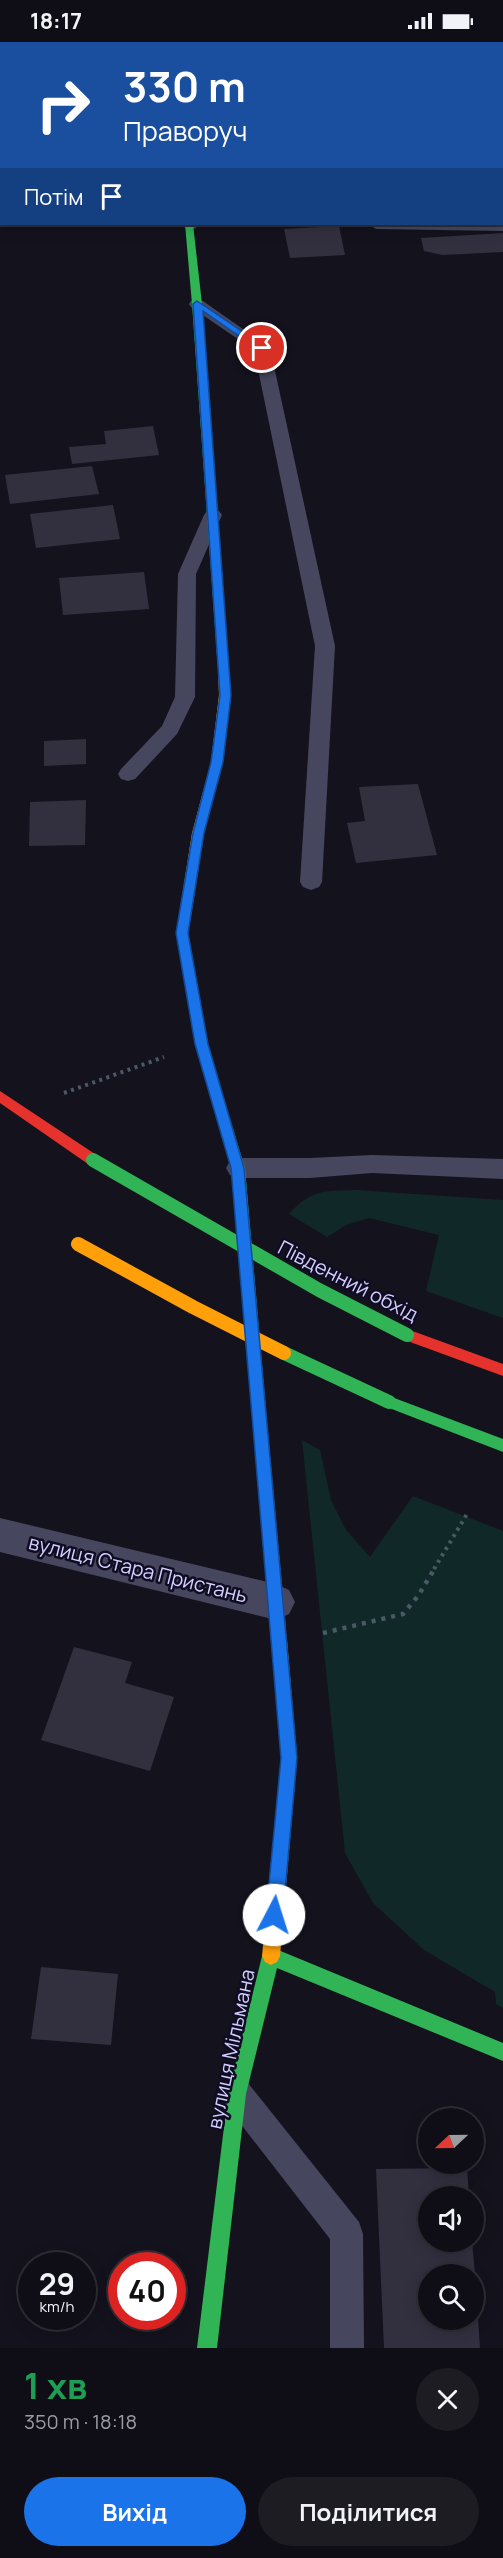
<!DOCTYPE html>
<html lang="uk">
<head>
<meta charset="utf-8">
<style>
	:root { --surface:#0f0e16; --page:#1d1c23; --text:#f1f3f6; --muted:#9b9ca1; --line:#2f2e35; --accent:#1a73e8 }
	body { margin:0; font-family:Manrope,sans-serif; background:var(--page); color:var(--text); height:100vh; display:flex; flex-direction:column; font-size:22px; white-space:nowrap }
	* { box-sizing:border-box; margin:0 }
	p { font-size:20px; color:var(--muted) }
	.icon { flex:none; width:33px; height:33px; fill:none; stroke:currentColor; stroke-width:2; stroke-linecap:round; stroke-linejoin:round }
	.map { position:relative; height:2306px; overflow:hidden }
	.panel { display:flex; flex-direction:column; background:var(--surface); flex:1 }
	.panel>* { flex:none }
	.hud { position:absolute; left:0px; top:0px; width:504px; height:183px; box-shadow:0 3px 15px #0003,0 0 0 2px var(--line); background:#1a4fa0; color:#fff; overflow:hidden }
	.needle { width:39px; rotate:248deg }
	.fabs { position:absolute; left:418px; top:2066px; display:grid; gap:12px }
	.fabs a { display:grid; place-items:center; width:66px; height:66px; border-radius:50%; background:var(--surface); box-shadow:0 3px 15px #0003,0 0 0 2px var(--line); font-size:30px }
	.speed { position:absolute; left:18px; top:2210px; display:flex; gap:12px; font-size:30px; font-weight:700; text-align:center }
	.speed>* { display:grid; place-content:center; width:78px; height:78px; border-radius:50%; background:var(--surface); box-shadow:0 3px 15px #0003,0 0 0 2px var(--line); line-height:1 }
	.speed small { font-size:15px; font-weight:400 }
	.speed .limit { border:9px solid #d22; background:#fff; color:#111 }
	.pin { position:absolute; display:grid; place-items:center; width:51px; height:51px; color:#fff; margin:-26px; border:3px solid #fff; border-radius:50%; box-shadow:0 2px 6px #0007 }
	.me { position:absolute; width:66px; margin:-33px; rotate:5deg; stroke-linejoin:round; filter:drop-shadow(0 0 4px #0008) }
	.turn { display:flex; align-items:center; gap:21px; height:126px; padding:0 24px; font-size:27px }
	.turn .icon { width:78px; height:78px; stroke-width:2.5 }
	.turn b { display:block; font-size:42px; line-height:51px }
	.then { display:flex; align-items:center; height:57px; padding:0 24px; background:#0003; gap:12px; font-size:22px }
	.round { display:grid; place-items:center; flex:none; width:63px; height:63px; border-radius:32px; background:var(--page) }
	.overview { display:flex; align-items:center; justify-content:space-between; height:102px; padding:0 24px }
	h1 { font-size:36px; font-weight:700; line-height:45px; color:#1e9e55 }
	.cta { display:flex; gap:12px; margin-top:auto; padding:12px 24px }
	.cta a { flex:1; height:69px; border-radius:36px; background:var(--accent); color:#fff; font-size:24px; font-weight:700; line-height:69px; text-align:center }
	.cta a+a { background:var(--page); color:var(--text) }
	.status { display:flex; justify-content:space-between; align-items:center; height:42px; padding:0 30px; background:var(--surface); direction:ltr }
	.status svg { height:16px; fill:currentColor }
	.map>svg:first-child { display:block }
</style>
</head>
<body>
<div class="status"><b>18:17</b><svg viewBox="0 0 49 12"><path d="M0 12V9h3v3zM5 12V6h3v6zM10 12V3h3v9zM15 12V0h3v12zM26 1h20v11H26zM47 4h2v5h-2z"/></svg></div>
<div class="map">
<svg width="503" height="2306" viewBox="0 0 503 2306">
	<rect width="100%" height="100%" fill="#14121d"/>
	<g fill="#112828">
		<path d="M356 1148 503 1158V1276L426 1249 439 1193 369 1176 346 1183 327 1195 289 1172C312 1147 324 1149 356 1148Z"/>
		<polygon points="302,1398 320,1408 331,1458 346,1488 370,1515 413,1454 503,1489 503,1966 496,1962 495,1950 424,1908 373,1861 345,1811"/>
	</g>
	<g fill="#32303f">
		<polygon points="339,184 345,213 290,216 284,187"/>
		<polygon points="503,191 503,210 442,213 424,209 421,196"/>
		<polygon points="153,384 159,413 72,422 69,405 106,402 104,389"/>
		<polygon points="92,424 99,452 10,462 5,433"/>
		<polygon points="113,463 120,497 36,506 30,472"/>
		<polygon points="144,530 149,567 63,573 59,536"/>
		<polygon points="86,697 86,722 44,724 44,699"/>
		<polygon points="418,742 437,813 356,821 347,781 365,779 359,745"/>
		<polygon points="86,758 85,803 29,804 30,760"/>
		<polygon points="74,1605 132,1620 125,1641 174,1655 150,1729 41,1698"/>
		<polygon points="41,1925 118,1932 111,2003 31,1997"/>
		<polygon points="467,2126 469,2154 429,2154 429,2199 472,2199 475,2232 429,2232 429,2277 474,2277 476,2248 480,2306 384,2306 376,2127"/>
	</g>
	<g fill="none" stroke-linecap="round" stroke-linejoin="round">
		<g stroke="#495965" stroke-width="4" stroke-dasharray="3 4.5" stroke-linecap="butt">
			<polyline points="64,1051 164,1015"/>
			<polyline points="434,1527 467,1472"/>
		</g>
		<polyline stroke="#495965" stroke-width="4.5" stroke-dasharray="4 6" stroke-linecap="butt" points="323,1591 403,1572 418,1554 435,1526"/>
		<g fill="#46475e" fill-rule="evenodd">
			<polygon points="108,0 122,0 123,2 109,2"/>
			<rect x="502" y="108" width="1" height="8"/>
			<polygon points="503,179 503,189 376,187 368,182 502,182"/>
			<polygon points="181,182 202,182 194,187 183,185"/>
			<polygon points="197,257 203,259 270,306 335,604 322,840 319,845 311,848 303,845 300,840 315,604 254,308 191,265 189,262 191,259"/>
			<polygon points="213,467 219,469 222,473 196,532 195,655 177,692 135,737 128,739 121,737 118,732 121,727 162,684 175,655 178,532 204,473 207,469"/>
			<polygon points="372,1113 503,1117 503,1137 372,1131 310,1136 238,1136 230,1133 226,1126 230,1119 238,1116 310,1116"/>
			<polygon points="237,2036 248,2041 359,2180 363,2192 364,2306 330,2306 330,2197 226,2063 221,2052 226,2041"/>
		</g>
		<polygon fill="#46475e" fill-rule="evenodd" points="0,1476 276,1542 289,1548 295,1560 289,1572 276,1578 0,1510"/>
		<g fill="#30b455" fill-rule="evenodd">
			<polygon points="185,182 193,182 202,262 228,628 223,632 218,628 192,262"/>
			<polygon points="185,870 191,874 188,891 207,1002 245,1126 267,1380 265,1385 260,1386 255,1385 253,1380 231,1126 195,1002 176,891 179,874"/>
			<polygon points="389,1354 503,1397 503,1410 384,1364 382,1360 384,1356"/>
			<polygon points="271,1905 503,2001 503,2019 277,1926 246,2052 217,2306 197,2306 228,2052 262,1914 265,1908"/>
		</g>
		<g fill="#ff9f0a" fill-rule="evenodd">
			<polygon points="197,0 205,0 196,2"/>
			<polygon points="223,624 228,628 231,653 223,720 204,791 191,874 185,878 179,874 192,791 211,720 219,653 218,628"/>
			<polygon points="279,1591 285,1593 287,1598 297,1716 280,1914 277,1920 271,1923 265,1920 262,1914 281,1716 271,1598 273,1593"/>
		</g>
		<g fill="#e5322d" fill-rule="evenodd">
			<polygon points="0,1049 98,1114 100,1118 98,1122 88,1122 0,1061"/>
			<polygon points="407,1287 503,1322 503,1334 402,1297 400,1293 402,1289"/>
			<polygon points="260,1374 265,1375 267,1380 287,1598 285,1603 279,1605 273,1603 271,1598 253,1380 255,1375"/>
		</g>
		<g stroke="#30b455" stroke-width="14">
			<polyline points="93,1118 319,1248 407,1293"/>
			<polyline points="284,1311 389,1360"/>
		</g>
		<polyline stroke="#ff9f0a" stroke-width="14" points="78,1202 193,1265 284,1311"/>
	</g>
	<polygon fill="#1a73e8" stroke="#114b97" stroke-width="1.5" points="197,259 267,306 259,308 203,269 231,653 223,720 204,791 188,891 208,1002 244,1126 297,1716 283,1873 280,1879 274,1882 268,1879 266,1873 281,1716 231,1126 195,1002 176,891 193,791 211,720 220,653 193,262"/>
	<g text-anchor="middle" stroke-width="5" stroke-linejoin="round" paint-order="stroke">
		<g font-size="20" fill="#d2ceff" stroke="#100d22">
			<text transform="translate(348 1239) rotate(27)" y="7">Південний обхід</text>
			<text transform="translate(138 1527) rotate(14)" y="7">вулиця Стара Пристань</text>
			<text transform="translate(231 2007) rotate(-78)" y="7">вулиця Мільмана</text>
		</g>
	</g>
</svg>
<div class="fabs">
<a><svg class="needle" viewBox="-14 -14 28 28"><path d="M0-13l5 13h-10z" fill="#e53935"/><path d="M0 13l5-13h-10z" fill="#9b9ca1"/></svg></a>
<a><svg class="icon" aria-label="sound" viewBox="0 0 24 24"><path d="M4 9h4l5-4v14l-5-4H4zM17 9q2 3 0 6"/></svg></a>
<a><svg class="icon" aria-label="search" viewBox="0 0 24 24"><circle cx="10" cy="10" r="6"/><path d="M15 15l6 6"/></svg></a>
</div>
<div class="speed"><div>29<small>km/h</small></div><div class="limit">40</div></div>
<div class="pin" style="left:262px;top:306px;background:#d93025"><svg class="icon" aria-label="arrive" viewBox="0 0 24 24"><path d="M6 21V4h12l-3 4 3 4H6"/></svg></div>
<svg class="me" style="left:274px;top:1873px" viewBox="-20 -20 40 40"><circle r="19" fill="#fff"/><path d="M0-13L10 11 0 6-10 11z" fill="#1a73e8"/></svg>
<div class="hud">
<div class="turn"><svg class="icon" aria-label="right" viewBox="0 0 24 24"><path d="M7 20v-9h11M14 6l5 5-5 5"/></svg><div><b>330 m</b>Праворуч</div></div>
<div class="then">Потім<svg class="icon" aria-label="arrive" viewBox="0 0 24 24"><path d="M6 21V4h12l-3 4 3 4H6"/></svg></div>
</div>
</div>
<section class="panel">
<div class="overview"><div><h1>1 хв</h1><p>350 m · 18:18</p></div><a class="round"><svg class="icon" aria-label="close" viewBox="0 0 24 24"><path d="M6 6l12 12M18 6L6 18"/></svg></a></div>
<div class="cta"><a>Вихід</a><a>Поділитися</a></div>
</section>
</body>
</html>
